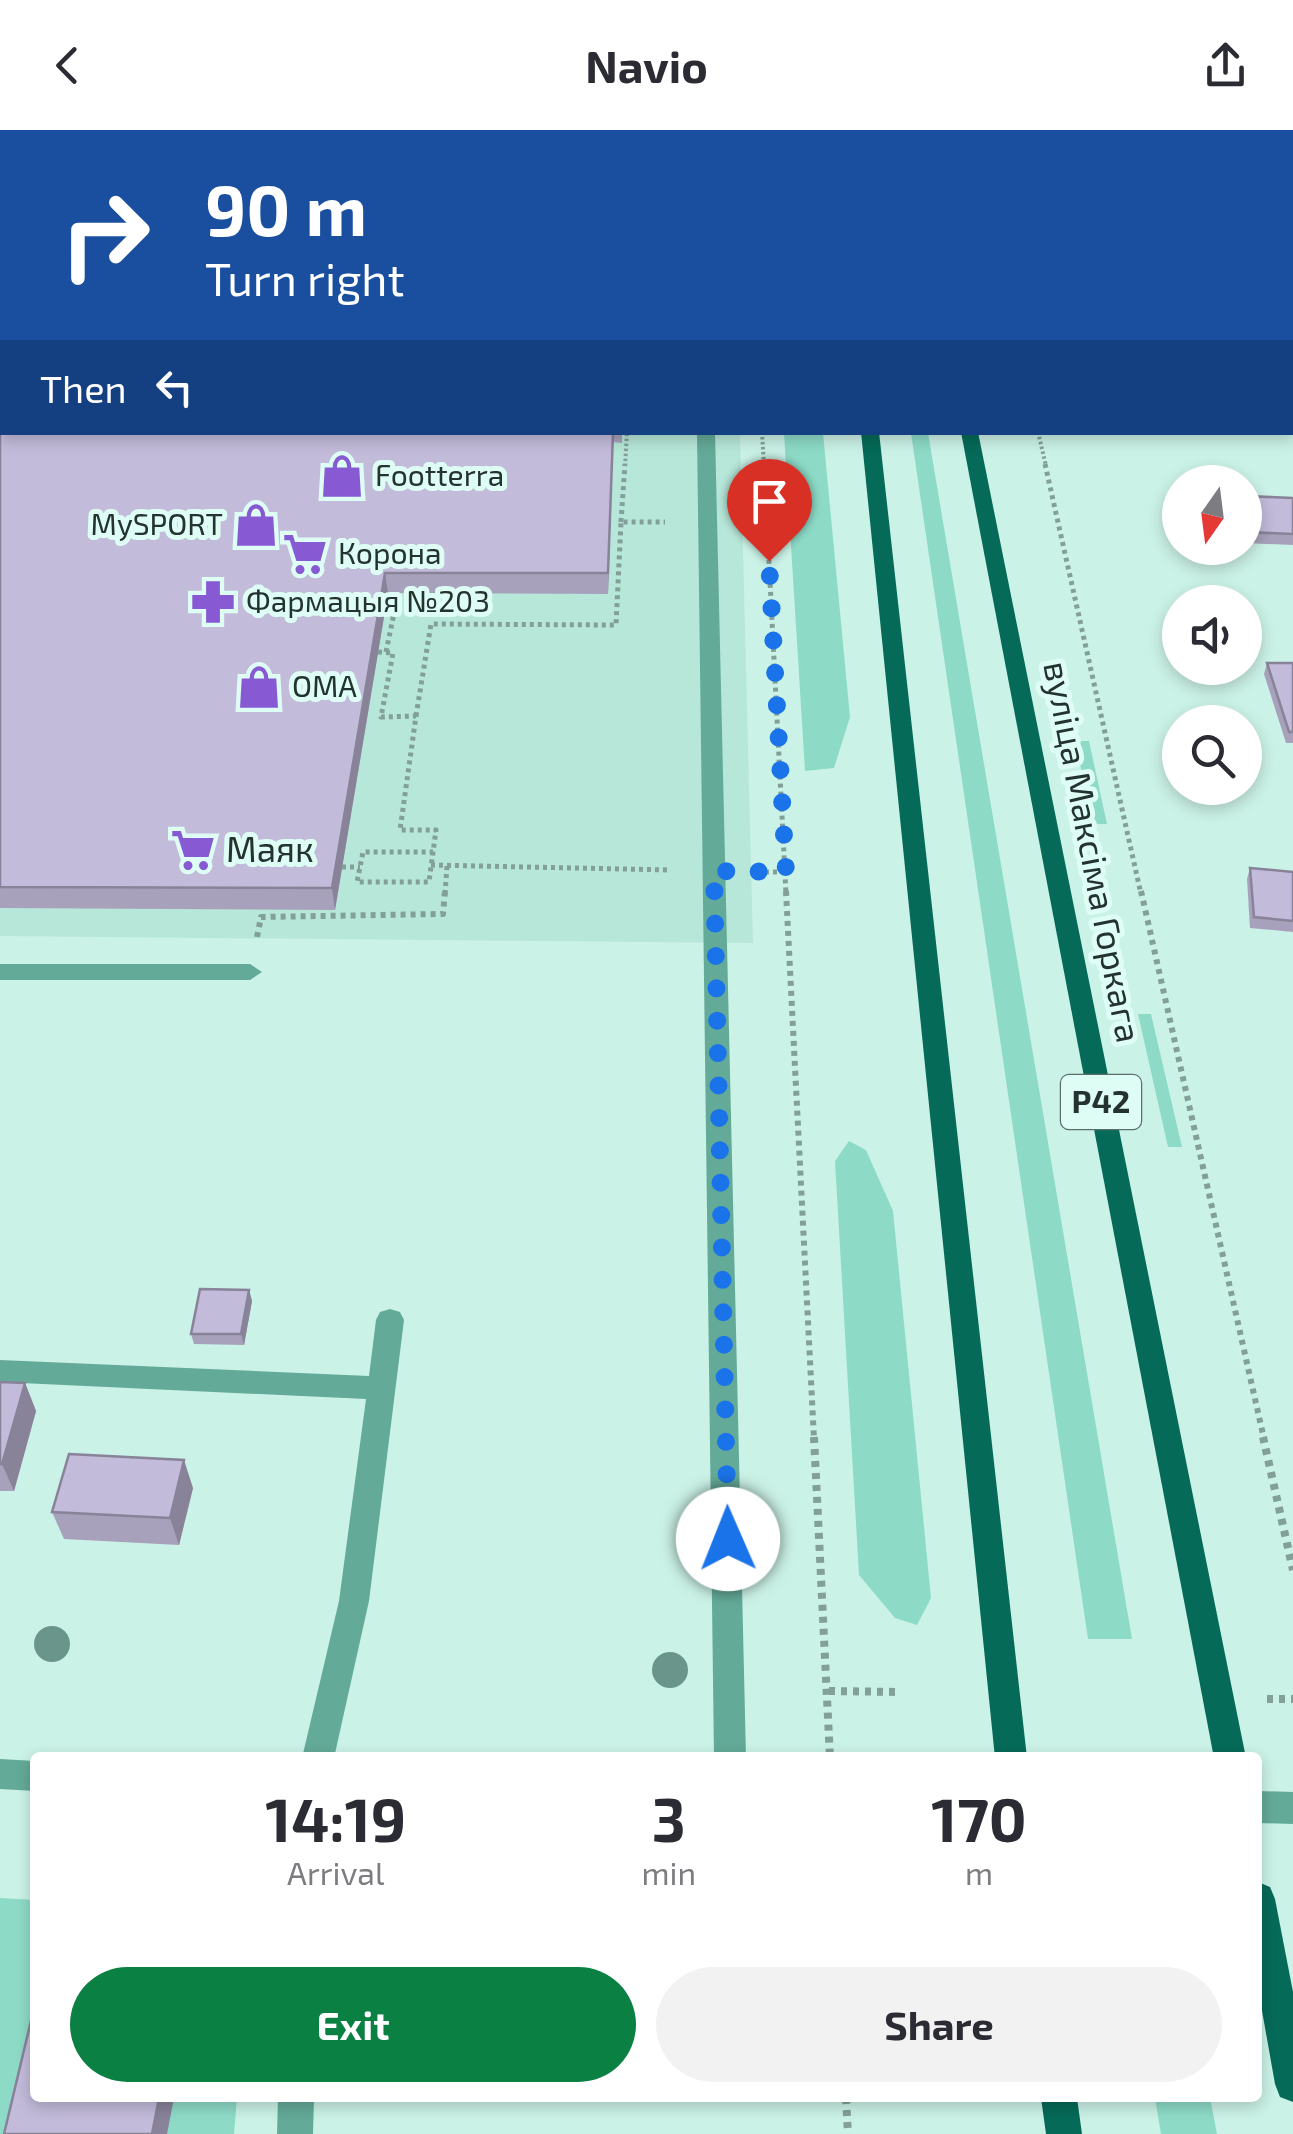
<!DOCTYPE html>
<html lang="en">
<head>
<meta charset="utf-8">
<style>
	:root { --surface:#fff; --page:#f2f2f3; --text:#2b2b33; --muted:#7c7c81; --accent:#0b8043 }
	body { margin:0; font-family:"Exo 2",sans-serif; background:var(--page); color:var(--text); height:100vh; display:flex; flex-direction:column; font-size:38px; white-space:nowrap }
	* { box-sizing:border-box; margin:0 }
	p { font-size:32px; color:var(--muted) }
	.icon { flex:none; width:55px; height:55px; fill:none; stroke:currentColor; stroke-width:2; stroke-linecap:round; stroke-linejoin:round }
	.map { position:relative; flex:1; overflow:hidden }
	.drawer { position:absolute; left:30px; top:1622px; width:1232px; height:350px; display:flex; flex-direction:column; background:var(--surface); border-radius:10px; box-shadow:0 5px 15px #0003 }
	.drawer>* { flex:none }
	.guide { position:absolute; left:0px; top:0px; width:1295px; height:305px; box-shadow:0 5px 15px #0003; background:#1a4fa0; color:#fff; overflow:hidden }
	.needle { width:65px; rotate:194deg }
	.tools { position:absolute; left:1162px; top:335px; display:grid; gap:20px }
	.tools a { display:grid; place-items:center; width:100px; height:100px; border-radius:50%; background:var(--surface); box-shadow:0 5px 15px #0003; font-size:50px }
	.pin { position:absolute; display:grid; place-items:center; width:85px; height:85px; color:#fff; margin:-102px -42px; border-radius:50% 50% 50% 0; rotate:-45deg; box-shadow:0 0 10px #0007 }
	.pin .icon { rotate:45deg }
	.me { position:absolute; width:110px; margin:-55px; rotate:359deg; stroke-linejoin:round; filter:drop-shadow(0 0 8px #0008) }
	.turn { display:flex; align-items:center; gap:35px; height:210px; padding:0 40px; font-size:45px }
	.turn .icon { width:130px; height:130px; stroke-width:2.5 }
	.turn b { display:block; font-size:70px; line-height:85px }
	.then { display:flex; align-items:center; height:95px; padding:0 40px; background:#0003; gap:20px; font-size:38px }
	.eta { display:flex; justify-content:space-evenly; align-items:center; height:170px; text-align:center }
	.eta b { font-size:60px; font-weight:700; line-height:70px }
	.primary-button { display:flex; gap:20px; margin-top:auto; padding:20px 40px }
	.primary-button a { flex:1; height:115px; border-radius:60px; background:var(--accent); color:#fff; font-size:40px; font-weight:700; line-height:115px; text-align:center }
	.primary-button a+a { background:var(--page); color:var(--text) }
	header { display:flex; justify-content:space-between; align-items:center; height:130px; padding:0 40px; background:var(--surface); font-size:45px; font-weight:700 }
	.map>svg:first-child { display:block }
</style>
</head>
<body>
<header><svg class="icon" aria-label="back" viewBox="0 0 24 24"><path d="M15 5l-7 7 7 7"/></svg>Navio<svg class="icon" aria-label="share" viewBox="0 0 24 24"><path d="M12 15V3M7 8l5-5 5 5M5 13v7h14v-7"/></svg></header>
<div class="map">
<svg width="1293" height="2004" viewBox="0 0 1293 2004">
	<rect width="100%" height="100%" fill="#cbf2e7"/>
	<polygon fill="#b7e7d9" points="0,0 732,0 2,2 2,302 740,303 753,813 0,806"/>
	<g fill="#8ddbc7">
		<polygon points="784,303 823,303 850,587 834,638 805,641"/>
		<polygon points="911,303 928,303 1132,1509 1088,1509"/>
		<polygon points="1075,611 1089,611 1107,694 1093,694"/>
		<polygon points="1138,884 1151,884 1182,1017 1168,1017"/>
		<polygon points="849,1011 866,1020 893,1081 931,1468 917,1495 895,1488 859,1445 835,1031"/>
		<polygon points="0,1768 35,1770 35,1968 237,1968 234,2004 0,2004"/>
		<polygon points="1155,1968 1210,1968 1217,2004 1161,2004"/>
	</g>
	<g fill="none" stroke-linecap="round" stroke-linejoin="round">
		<g stroke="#83a098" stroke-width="4" stroke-dasharray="2.5 2.5" stroke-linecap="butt">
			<polyline points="762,302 764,336"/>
			<polyline points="1038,302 1046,336"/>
			<polyline points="625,336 627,302"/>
		</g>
		<g stroke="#83a098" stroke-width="5" stroke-dasharray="4 4" stroke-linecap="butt">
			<polyline points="764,334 786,764"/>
			<polyline points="1045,334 1141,764"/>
			<polyline points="621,392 625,334"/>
			<polyline points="378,522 393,523 381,587 416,586 400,700 436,700 429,752 357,752 363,722 433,722"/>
			<polyline points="386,522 397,469 387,469"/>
			<polyline points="416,586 431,494 616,495 621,392 665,392"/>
			<polyline points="431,735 670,740"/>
			<polyline points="342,737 360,737"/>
			<polyline points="757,742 786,742"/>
			<polyline points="445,764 447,736"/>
		</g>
		<g stroke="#83a098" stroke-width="6" stroke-dasharray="5 5" stroke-linecap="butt">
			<polyline points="786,761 814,1309"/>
			<polyline points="1141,761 1264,1309"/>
			<polyline points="257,807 261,787 443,784 445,761"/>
		</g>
		<g stroke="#83a098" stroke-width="8" stroke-dasharray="6 6" stroke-linecap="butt">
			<polyline points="814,1307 830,1628"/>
			<polyline points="1263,1307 1293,1440"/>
			<polyline points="829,1561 901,1562"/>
			<polyline points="1267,1569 1293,1569"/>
			<polyline points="846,1968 848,2004"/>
		</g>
		<g fill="#64aa98" fill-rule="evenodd">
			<rect x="692" y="0" width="14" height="2"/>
			<polygon points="697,302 715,302 746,1628 714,1628"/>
			<polygon points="0,834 250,834 262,842 250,850 0,850"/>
			<polygon points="390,1179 400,1182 404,1190 369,1471 334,1628 302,1628 339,1471 366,1269 0,1252 0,1230 369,1246 376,1190 380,1182"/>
			<polygon points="278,1968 314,1968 313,2004 277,2004"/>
		</g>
		<g fill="#64aa98" fill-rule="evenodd">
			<polygon points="0,1629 35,1631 35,1661 0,1659"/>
			<polygon points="1258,1661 1293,1662 1293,1694 1258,1693"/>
		</g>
		<rect fill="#288672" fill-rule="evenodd" x="1292" y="128" width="1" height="10"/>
		<g fill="#066a58" fill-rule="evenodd">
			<rect x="830" y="0" width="14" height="2"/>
			<polygon points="904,0 918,0 919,2 905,2"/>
			<polygon points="861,302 879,302 1027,1628 995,1628"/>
			<polygon points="961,302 978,302 1246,1628 1214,1628"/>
			<polygon points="1258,1752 1270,1757 1275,1769 1293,1862 1293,1972 1280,1967 1275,1954 1258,1858"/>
			<polygon points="1041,1968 1077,1968 1082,2004 1046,2004"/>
		</g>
	</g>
	<g fill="#69958a">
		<circle cx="52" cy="1514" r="18"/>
		<circle cx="670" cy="1540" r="18"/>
	</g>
	<g fill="#a8a1bb">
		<polygon points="0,0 470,0 469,2 2,302 622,302 622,313 613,312 608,464 388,463 335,780 0,778"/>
		<polygon points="1103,0 1293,0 1293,35 1292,2 1104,2"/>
		<polygon points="1245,366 1293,368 1293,415 1245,413"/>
		<polygon points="1267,533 1293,533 1293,613 1286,613 1264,544"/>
		<polygon points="1250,738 1293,742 1293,802 1250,798 1247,749"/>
		<polygon points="249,1160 252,1171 244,1215 194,1214 191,1204"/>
		<polygon points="0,1252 25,1253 36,1281 14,1361 0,1361"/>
		<polygon points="193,1358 179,1415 64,1409 52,1382"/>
	</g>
	<g fill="#888399">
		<polygon points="613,302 608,464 608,443"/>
		<polygon points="385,443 388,463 335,780 332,758"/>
		<polygon points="249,1160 252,1171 244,1215 241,1204"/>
		<polygon points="25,1253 36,1281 14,1361 2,1334"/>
		<polygon points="184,1330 193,1358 179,1415 170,1388"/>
		<polygon points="159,1968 174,1968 167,2004 152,2004"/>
	</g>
	<g fill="#c3bbda" stroke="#888399" stroke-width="2.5">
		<polygon points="0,0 466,0 465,2 2,2 2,302 613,302 608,443 385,443 332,758 0,757"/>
		<polygon points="1245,366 1293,368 1293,404 1245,402"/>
		<polygon points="1267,533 1293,533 1293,602 1289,602"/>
		<polygon points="1250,738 1293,742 1293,791 1254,787"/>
		<polygon points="200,1159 249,1160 241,1204 191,1204"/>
		<polygon points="0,1252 25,1253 2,1334 0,1334"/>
		<polygon points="69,1324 184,1330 170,1388 52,1382"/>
		<polygon points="35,1874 35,1968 159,1968 152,2004 4,2004"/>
	</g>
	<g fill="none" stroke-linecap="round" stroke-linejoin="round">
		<polyline stroke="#1a73e8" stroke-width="18" stroke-dasharray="0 32.4" points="728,1409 714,741 786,742 769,431"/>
	</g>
	<defs>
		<g id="shop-bare" transform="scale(3.45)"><path d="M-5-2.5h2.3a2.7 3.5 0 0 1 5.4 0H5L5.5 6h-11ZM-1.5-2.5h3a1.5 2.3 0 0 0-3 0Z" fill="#875ad3" stroke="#defdf4" stroke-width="2.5" paint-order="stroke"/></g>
		<g id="supermarket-bare" transform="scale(3.45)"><path d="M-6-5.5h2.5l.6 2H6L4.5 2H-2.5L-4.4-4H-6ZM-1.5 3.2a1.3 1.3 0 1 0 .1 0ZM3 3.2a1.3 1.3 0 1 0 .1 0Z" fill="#875ad3" stroke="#defdf4" stroke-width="2.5" paint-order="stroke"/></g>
		<g id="pharmacy-bare" transform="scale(3.45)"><path d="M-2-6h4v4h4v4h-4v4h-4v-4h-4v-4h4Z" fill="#875ad3" stroke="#defdf4" stroke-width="2.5" paint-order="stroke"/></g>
	</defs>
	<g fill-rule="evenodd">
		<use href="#shop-bare" x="342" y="346"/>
		<use href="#shop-bare" x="256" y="395"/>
		<use href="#supermarket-bare" x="305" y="424"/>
		<use href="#pharmacy-bare" x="213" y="472"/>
		<use href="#shop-bare" x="259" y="557"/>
		<use href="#supermarket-bare" x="193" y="720"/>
	</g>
	<g text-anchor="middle" stroke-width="10" stroke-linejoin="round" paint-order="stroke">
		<g font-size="30" fill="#24332f" stroke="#defdf4" text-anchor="start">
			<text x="375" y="356">Footterra</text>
			<text x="223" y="405" text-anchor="end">MySPORT</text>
			<text x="338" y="434">Корона</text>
			<text x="246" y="482">Фармацыя №203</text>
			<text x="292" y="567">ОМА</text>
		</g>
		<rect fill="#defdf4" stroke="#5c706a" stroke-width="2.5" x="1061" y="945" width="80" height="54" rx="8"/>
		<g font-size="32" font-weight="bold" fill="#24332f">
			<text x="1101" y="983">Р42</text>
		</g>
		<g font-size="35" fill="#24332f" stroke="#defdf4" text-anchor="start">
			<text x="226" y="732">Маяк</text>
		</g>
		<g font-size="35" fill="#24332f" stroke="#defdf4">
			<text transform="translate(1092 722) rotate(79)" y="12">вуліца Максіма Горкага</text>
		</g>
	</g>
</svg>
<div class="tools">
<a><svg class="needle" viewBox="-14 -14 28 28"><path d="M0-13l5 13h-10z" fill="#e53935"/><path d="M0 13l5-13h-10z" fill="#7c7c81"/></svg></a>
<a><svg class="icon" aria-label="sound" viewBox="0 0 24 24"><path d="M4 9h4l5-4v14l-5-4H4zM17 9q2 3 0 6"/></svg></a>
<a><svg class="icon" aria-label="search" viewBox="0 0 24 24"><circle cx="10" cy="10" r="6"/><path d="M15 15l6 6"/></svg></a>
</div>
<div class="pin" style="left:769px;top:431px;background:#d93025"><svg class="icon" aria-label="arrive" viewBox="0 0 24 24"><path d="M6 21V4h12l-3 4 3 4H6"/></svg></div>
<svg class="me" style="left:728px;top:1409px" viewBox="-20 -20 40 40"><circle r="19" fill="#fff"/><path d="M0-13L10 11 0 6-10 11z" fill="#1a73e8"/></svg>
<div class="guide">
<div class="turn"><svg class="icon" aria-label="right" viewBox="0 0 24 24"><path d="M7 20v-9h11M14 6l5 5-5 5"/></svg><div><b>90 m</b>Turn right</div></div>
<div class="then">Then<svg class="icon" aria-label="left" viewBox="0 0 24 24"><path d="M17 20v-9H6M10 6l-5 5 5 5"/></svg></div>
</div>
<section class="drawer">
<div class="eta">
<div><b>14:19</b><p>Arrival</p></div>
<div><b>3</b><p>min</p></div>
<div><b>170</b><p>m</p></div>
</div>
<div class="primary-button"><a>Exit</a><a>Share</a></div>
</section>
</div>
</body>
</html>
